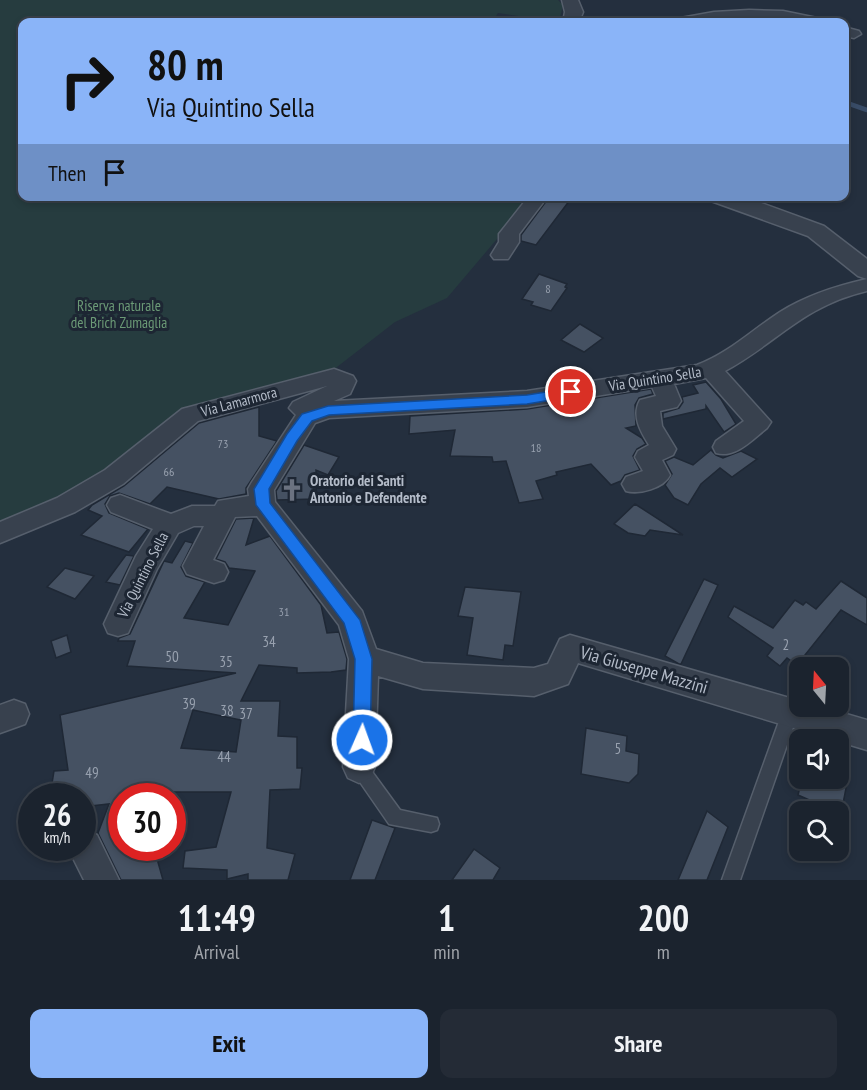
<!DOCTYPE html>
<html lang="en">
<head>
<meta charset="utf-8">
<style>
	:root { --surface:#1b232e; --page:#242b36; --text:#f1f3f6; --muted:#a0a4aa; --line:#39404a; --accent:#8ab4f8 }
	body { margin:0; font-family:"PT Sans Narrow",sans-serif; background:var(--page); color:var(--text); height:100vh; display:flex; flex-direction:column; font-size:22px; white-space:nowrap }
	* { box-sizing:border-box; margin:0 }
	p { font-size:20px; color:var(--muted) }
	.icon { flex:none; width:33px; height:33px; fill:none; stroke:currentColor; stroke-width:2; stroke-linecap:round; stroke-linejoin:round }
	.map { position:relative; height:880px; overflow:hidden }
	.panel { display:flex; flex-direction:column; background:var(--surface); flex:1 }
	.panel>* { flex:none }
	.hud { position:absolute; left:18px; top:18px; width:831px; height:183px; border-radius:12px; box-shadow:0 3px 9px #0003,0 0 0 2px var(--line); background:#8ab4f8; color:#111; overflow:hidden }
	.needle { width:39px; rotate:342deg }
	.controls { position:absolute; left:789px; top:657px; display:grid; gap:12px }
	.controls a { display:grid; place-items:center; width:60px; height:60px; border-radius:12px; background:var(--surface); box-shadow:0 3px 9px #0003,0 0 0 2px var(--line); font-size:30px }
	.speed { position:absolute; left:18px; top:783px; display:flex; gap:12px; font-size:30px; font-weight:700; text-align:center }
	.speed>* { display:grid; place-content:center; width:78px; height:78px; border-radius:50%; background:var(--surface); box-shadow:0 3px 9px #0003,0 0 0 2px var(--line); line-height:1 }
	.speed small { font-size:15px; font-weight:400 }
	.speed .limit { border:9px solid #d22; background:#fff; color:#111 }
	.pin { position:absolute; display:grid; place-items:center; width:51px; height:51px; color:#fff; margin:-26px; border:3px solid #fff; border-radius:50%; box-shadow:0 2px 6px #0007 }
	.me { position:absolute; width:66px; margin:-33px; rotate:2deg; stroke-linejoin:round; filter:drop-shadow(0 0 4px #0008) }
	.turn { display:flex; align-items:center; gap:21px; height:126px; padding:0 30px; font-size:27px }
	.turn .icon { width:78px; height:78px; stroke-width:2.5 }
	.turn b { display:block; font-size:42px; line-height:51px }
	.then { display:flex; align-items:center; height:57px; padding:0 30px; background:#0003; gap:12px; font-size:22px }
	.eta { display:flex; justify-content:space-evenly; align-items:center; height:102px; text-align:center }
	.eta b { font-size:36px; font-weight:700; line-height:42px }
	.cta { display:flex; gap:12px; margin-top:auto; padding:12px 30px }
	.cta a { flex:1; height:69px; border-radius:12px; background:var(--accent); color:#111; font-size:24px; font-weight:700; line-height:69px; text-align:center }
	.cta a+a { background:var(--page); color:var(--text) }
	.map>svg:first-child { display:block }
</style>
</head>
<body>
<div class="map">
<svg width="867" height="880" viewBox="0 0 867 880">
	<rect width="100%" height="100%" fill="#242f3e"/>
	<polygon fill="#263c3f" points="0,0 558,0 563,5 559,22 498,13 492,22 22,22 22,196 522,197 519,213 447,298 395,322 328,374 192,409 62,501 0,525"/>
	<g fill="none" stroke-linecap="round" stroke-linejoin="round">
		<polyline stroke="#394c67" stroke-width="4.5" points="844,102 867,110"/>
	</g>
	<g fill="#455162" stroke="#1f2835" stroke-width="1.5" fill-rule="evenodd">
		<polygon points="550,196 573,196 536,245 521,241 521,235"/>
		<polygon points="539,274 567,284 565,287 567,288 551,311 531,305 533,302 522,299"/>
		<polygon points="580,324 603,338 584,352 561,340"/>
		<polygon points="706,382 721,399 736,424 724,432 706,406 706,409 663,419 663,413 679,408 683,402 682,397 698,393 693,385"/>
		<polygon points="651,389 653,394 639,398 635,405 636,426 626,428 642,438 646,444 637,449 633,456 640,470 625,475 621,481 611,485 591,464 556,472 557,475 536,481 543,499 519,503 506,461 493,462 492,457 450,456 455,430 409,434 410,416 527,409"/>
		<polygon points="259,407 259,436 277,441 246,488 246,494 219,499 167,487 150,504 119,493 110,496 105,504 109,513 148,529 129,552 81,535 102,516 88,510 92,505 124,486 199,423"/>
		<polygon points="304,445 339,457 328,475 316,470 316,499 277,500 276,491"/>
		<polygon points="711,450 716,455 723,458 741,451 757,459 732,477 720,468 701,484 688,505 674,498 665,485 672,474 665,461 674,457 693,465"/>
		<polygon points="635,504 683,535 650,530 645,536 628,533 614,524"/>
		<path d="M254 518 246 545 270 536 321 605 327 633 339 632 347 659 346 670 331 672 297 673V668L259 665 241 701H280L278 736 297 737V768H302L300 789 270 790 267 848 295 854 288 880H248V874L227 879V870L183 868 185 851 216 847 231 792H166L164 796H122V848H154L163 880H121L98 833 109 804 82 807V796H50L54 771 68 770 60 715 236 673 127 666 135 641H118L119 638 130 634 164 561 172 563 185 541 193 543 181 567 186 576 205 582 184 618 228 625 255 571 229 568 225 562 216 559 236 519ZM193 710 241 720 236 752 181 748Z"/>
		<polygon points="126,555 134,556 120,585 106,582"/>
		<polygon points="65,568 94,576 75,599 47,587"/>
		<polygon points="704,579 718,585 681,664 679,664 665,656"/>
		<polygon points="841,581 867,598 867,625 841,610 797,665 787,658 780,666 767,656 773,648 728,617 734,606 773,628 795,600 803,605 806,602 816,609"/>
		<polygon points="465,587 521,592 513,646 505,645 503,660 467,655 473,618 458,616"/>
		<polygon points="67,635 71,652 56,658 51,641"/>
		<polygon points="586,728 627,736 626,751 639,754 638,774 629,783 581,774"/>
		<polygon points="802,778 848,778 841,814 798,795"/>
		<polygon points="707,811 728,827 707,880 678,880"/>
		<polygon points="372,820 395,828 375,880 350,880"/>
		<polygon points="474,849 500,868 493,880 452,880"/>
	</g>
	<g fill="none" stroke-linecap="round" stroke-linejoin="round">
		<g stroke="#565f6c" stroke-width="3">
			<g id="service">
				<polygon points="790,706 795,708 798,713 740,880 722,880 782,713 785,708"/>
				<polygon points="359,759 365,762 400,810 437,818 439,824 437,830 431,832 389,824 353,772 351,767 353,762"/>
			</g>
		</g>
		<g stroke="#565f6c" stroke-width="3">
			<g id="minor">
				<polygon points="749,10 783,11 822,19 824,22 749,18 701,22 673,22 675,19 714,12"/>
				<polygon points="844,27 859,31 861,34 854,38 844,36"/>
				<polygon points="529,196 548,196 519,234 519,242 508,259 494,259 491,255 499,242 499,234"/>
				<path d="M867 279V291C803 306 778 342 725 371L771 422 767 428C753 439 735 459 716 453L713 447 716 441 744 421 706 378 674 384 681 401 677 407 660 411 662 426 676 449 673 455 662 460 670 475C664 488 639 495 626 491L622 484 626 477 643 471 635 457 638 451 649 445C641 432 631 416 640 400L656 396 652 387 527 407 329 418 315 423 274 490 275 502 362 611 376 649 423 663 534 668 548 664 560 639 570 635 800 701V706H819L867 720V750L578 663 568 684 534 696 423 689 378 676 375 767 370 778 359 783 348 778 343 767 349 659 339 625 257 516 235 517 213 560 224 564 228 572 224 580 214 583 187 574 183 566 204 526H194L178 533 157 569 128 633 118 636 108 633 104 624 136 556 153 529 111 512 107 505 111 498 120 495 171 514 192 506H215L218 501 249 496 248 489 252 482 296 415 289 408 293 402 327 386 198 421 123 484 75 512 0 543V522L57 498 105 470 182 409 334 369 353 376 356 381 350 394 334 401 527 391 697 365C729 353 752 330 780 312 807 295 836 286 867 279Z"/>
				<polygon points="14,700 25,704 29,714 25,724 0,733 0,705"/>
				<polygon points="85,830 97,835 119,880 84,880 68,848 82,848 82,831"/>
			</g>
		</g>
		<g stroke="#565f6c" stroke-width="3">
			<g id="tertiary">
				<polygon points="562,0 578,0 583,12 579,22 563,22 565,12"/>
				<polygon points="708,196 742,196 824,226 867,259 867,279 858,276 808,236 711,201"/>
			</g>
		</g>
		<use href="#service" fill="#38414e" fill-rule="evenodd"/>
		<use href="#minor" fill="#38414e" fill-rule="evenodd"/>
		<use href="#tertiary" fill="#38414e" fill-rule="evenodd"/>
	</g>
	<polygon fill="#1a73e8" stroke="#114b97" stroke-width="1.5" points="571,388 578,392 576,396 527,404 329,415 312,421 297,441 269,489 270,503 360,620 372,659 370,740 368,746 362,748 355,746 353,740 355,659 344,623 256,505 254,489 287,434 302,414 328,406 527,395"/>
	<defs>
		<g id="church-bare" transform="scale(1.8)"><path d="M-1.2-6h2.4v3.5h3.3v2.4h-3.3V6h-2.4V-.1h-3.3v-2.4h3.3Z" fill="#6b7280" stroke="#1d2633" stroke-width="2.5" paint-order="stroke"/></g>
	</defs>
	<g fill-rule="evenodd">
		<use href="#church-bare" x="292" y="490"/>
	</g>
	<g text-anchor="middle" stroke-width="6" stroke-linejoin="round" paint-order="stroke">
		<g font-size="12" fill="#98a1af">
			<text x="548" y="293">8</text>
			<text x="223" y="448">73</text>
			<text x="536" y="452">18</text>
			<text x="169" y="476">66</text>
			<text x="284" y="616">31</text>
		</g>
		<g font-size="15" fill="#6b9a76" stroke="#1d2633">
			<text x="119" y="311">Riserva naturale<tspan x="119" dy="17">del Brich Zumaglia</tspan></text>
		</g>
		<g font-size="15" fill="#b4bcc9" stroke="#1d2633">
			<text transform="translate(655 379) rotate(-9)" y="5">Via Quintino Sella</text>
			<text transform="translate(239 402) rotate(-15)" y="5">Via Lamarmora</text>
			<text transform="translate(143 575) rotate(-63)" y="5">Via Quintino Sella</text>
		</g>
		<g font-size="15" font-weight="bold" fill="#b4bcc9" stroke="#1d2633" text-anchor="start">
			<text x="310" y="486">Oratorio dei Santi<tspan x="310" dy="17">Antonio e Defendente</tspan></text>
		</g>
		<g font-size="15" fill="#98a1af">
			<text x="269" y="647">34</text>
			<text x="786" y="650">2</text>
			<text x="172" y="662">50</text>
			<text x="226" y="667">35</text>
			<text x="189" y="709">39</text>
			<text x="227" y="716">38</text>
			<text x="246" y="719">37</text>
			<text x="618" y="754">5</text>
			<text x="224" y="762">44</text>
			<text x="92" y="778">49</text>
		</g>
		<g font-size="18" fill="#b4bcc9" stroke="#1d2633">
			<text transform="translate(644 670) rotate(16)" y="6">Via Giuseppe Mazzini</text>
		</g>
	</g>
</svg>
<div class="controls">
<a><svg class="needle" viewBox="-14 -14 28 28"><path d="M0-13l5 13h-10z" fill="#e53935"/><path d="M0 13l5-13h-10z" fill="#a0a4aa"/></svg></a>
<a><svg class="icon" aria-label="sound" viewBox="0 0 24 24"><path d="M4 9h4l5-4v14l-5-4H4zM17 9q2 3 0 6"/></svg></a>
<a><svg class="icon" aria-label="search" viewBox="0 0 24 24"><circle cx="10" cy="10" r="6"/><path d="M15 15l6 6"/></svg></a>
</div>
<div class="speed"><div>26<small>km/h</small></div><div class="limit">30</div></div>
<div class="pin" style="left:571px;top:392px;background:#d93025"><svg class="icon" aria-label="arrive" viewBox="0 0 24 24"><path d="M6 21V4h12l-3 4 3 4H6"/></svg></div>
<svg class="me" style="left:362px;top:740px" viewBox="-20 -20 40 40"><circle r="17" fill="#1a73e8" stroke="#fff" stroke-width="3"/><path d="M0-11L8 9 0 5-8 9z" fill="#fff"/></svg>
<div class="hud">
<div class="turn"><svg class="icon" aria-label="right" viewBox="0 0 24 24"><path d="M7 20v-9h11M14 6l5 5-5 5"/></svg><div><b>80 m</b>Via Quintino Sella</div></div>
<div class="then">Then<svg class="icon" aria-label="arrive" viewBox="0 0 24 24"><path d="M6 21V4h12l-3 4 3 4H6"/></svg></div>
</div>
</div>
<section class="panel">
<div class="eta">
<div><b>11:49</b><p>Arrival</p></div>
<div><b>1</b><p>min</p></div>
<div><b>200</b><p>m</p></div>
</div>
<div class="cta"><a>Exit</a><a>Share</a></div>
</section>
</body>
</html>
